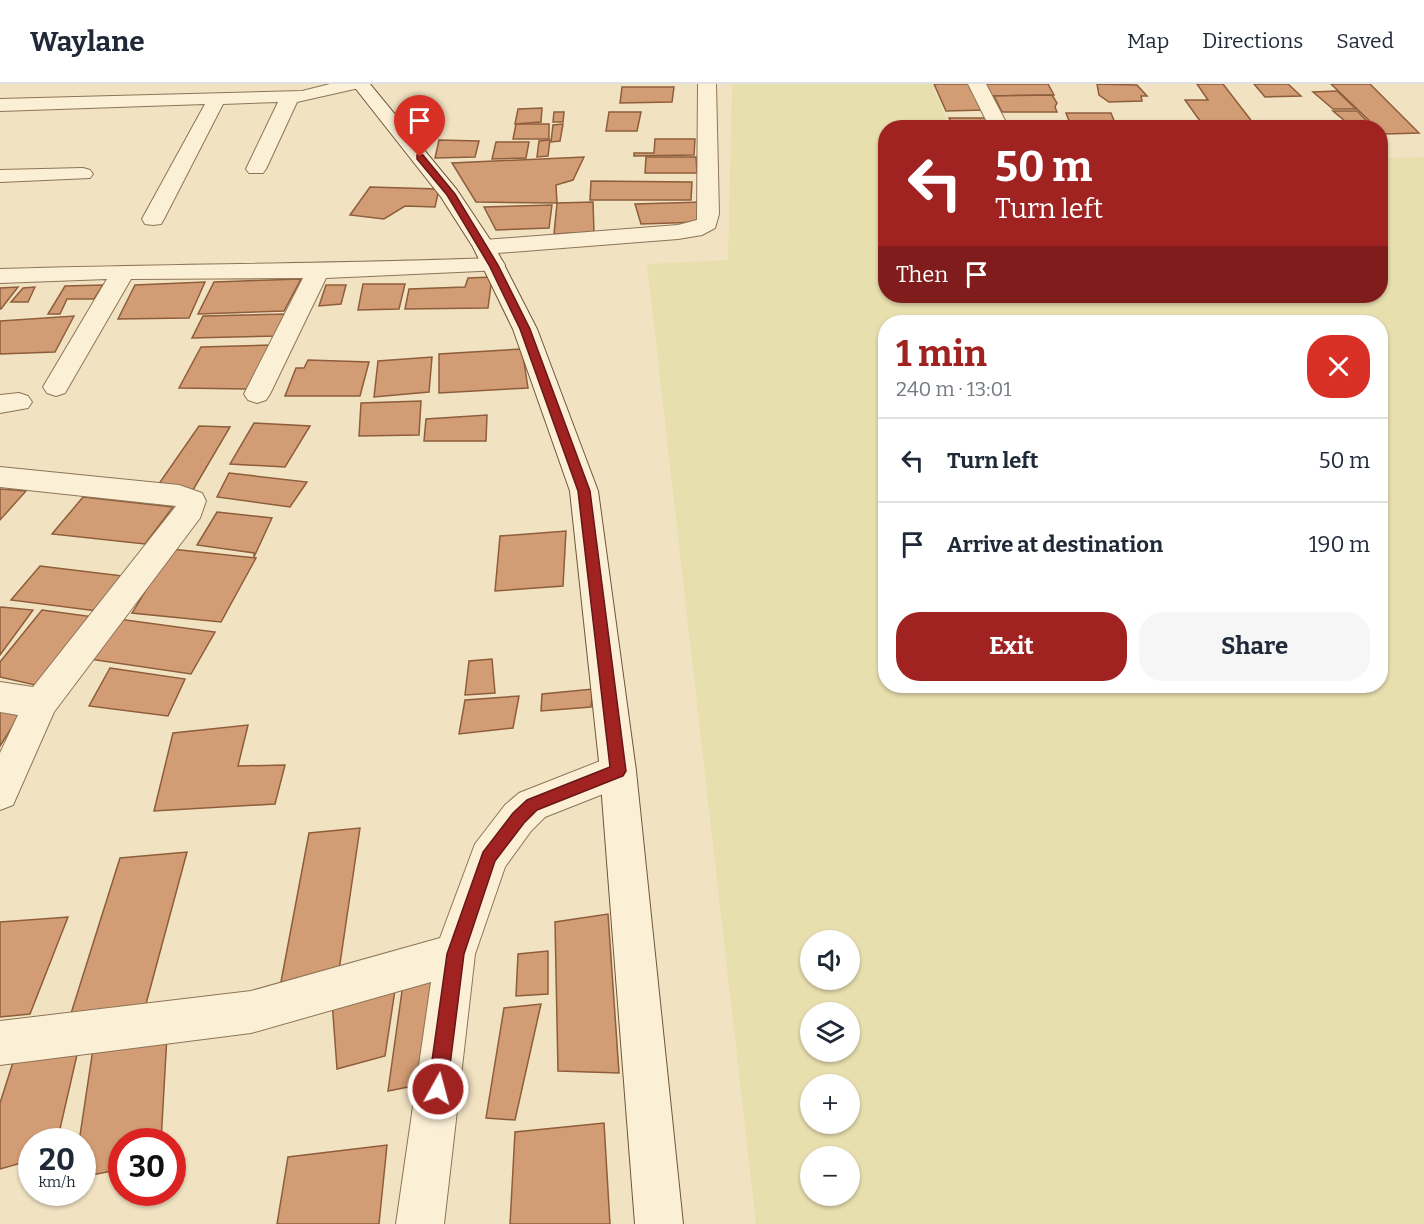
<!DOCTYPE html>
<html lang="en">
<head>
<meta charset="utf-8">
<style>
	:root { --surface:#fff; --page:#f6f6f7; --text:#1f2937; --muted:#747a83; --line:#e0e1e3; --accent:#a02322 }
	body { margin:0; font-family:Bitter,serif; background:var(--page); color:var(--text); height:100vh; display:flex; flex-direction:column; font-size:22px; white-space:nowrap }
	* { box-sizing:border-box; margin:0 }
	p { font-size:20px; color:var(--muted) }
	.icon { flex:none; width:33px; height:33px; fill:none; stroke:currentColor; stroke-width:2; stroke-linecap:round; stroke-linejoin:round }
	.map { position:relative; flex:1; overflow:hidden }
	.drawer { position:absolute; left:878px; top:231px; width:510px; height:378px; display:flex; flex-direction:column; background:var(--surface); border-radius:24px; box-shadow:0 2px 4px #0004 }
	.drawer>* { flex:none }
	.top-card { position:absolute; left:878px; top:36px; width:510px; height:183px; border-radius:24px; box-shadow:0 2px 4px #0004; background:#a02322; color:#fff; overflow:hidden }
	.buttons { position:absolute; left:800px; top:846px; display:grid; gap:12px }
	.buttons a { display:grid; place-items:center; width:60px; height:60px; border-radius:50%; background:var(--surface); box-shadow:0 2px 4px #0004; font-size:30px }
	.speed { position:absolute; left:18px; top:1044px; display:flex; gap:12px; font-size:30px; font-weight:700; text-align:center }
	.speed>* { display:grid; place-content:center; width:78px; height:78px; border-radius:50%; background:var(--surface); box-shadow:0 2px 4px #0004; line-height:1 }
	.speed small { font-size:15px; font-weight:400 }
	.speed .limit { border:9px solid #d22; background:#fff; color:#111 }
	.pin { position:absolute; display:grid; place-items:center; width:51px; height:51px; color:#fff; margin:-62px -26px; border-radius:50% 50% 50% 0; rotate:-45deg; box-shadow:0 0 6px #0007 }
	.pin .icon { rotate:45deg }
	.me { position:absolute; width:66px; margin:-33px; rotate:7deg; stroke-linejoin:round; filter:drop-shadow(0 0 4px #0008) }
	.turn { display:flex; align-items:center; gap:21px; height:126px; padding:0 18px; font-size:27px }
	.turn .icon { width:78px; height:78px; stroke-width:2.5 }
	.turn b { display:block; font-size:42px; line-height:51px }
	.then { display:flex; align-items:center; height:57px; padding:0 18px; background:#0003; gap:12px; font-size:22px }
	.round { display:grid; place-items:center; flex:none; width:63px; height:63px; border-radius:24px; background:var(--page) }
	.overview { display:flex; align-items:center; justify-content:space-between; height:102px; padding:0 18px }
	h1 { font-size:36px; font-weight:700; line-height:45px; color:var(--accent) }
	.button { display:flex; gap:12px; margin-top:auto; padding:12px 18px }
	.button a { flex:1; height:69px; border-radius:24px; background:var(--accent); color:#fff; font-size:24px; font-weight:700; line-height:69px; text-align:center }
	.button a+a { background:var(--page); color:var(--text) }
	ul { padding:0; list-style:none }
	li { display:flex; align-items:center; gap:18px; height:84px; padding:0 18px; border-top:2px solid var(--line) }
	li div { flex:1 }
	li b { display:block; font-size:22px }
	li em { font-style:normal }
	header { display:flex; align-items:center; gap:36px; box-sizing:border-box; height:84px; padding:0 30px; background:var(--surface); border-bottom:2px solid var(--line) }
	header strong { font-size:28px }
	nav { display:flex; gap:33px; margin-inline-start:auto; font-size:21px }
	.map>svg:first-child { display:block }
</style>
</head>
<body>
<header>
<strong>Waylane</strong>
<nav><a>Map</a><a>Directions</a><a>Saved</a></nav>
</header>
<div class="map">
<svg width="1424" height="1140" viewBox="0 0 1424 1140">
	<rect width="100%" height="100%" fill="#f1e3c2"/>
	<path fill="#e8dfae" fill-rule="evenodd" d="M732 0H932L950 43 885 44V212H1380V74L1424 73V1140H756L647 180 728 176ZM885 238H1380V602H885ZM810 856H849V896H810ZM810 928H849V968H810ZM810 1000H849V1040H810ZM849 1072V1112H810V1072Z"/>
	<g fill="#d29c74" stroke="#8e5d3b" stroke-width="1.5">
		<polygon points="934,0 969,0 984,26 946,27"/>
		<polygon points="984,0 1048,0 1054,11 989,12"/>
		<polygon points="1097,0 1137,1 1147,12 1141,12 1142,17 1109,18 1099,11"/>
		<polygon points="1197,0 1223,0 1257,44 1205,44 1185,16 1208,16"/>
		<polygon points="1254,0 1288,0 1301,12 1265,13"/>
		<polygon points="1331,0 1370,0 1419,49 1384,50 1380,44 1377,44"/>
		<polygon points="622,3 674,3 672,18 620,19"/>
		<polygon points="1337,7 1356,25 1333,25 1313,8"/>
		<polygon points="1052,11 1057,19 1055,23 1057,28 1002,28 994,12"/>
		<polygon points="542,24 541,38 515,40 518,25"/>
		<polygon points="1333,27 1357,27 1374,44 1351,42"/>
		<polygon points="554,28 564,28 563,38 553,38"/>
		<polygon points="609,28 641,28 637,47 606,47"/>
		<polygon points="1066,29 1111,29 1117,44 1072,44"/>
		<polygon points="949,34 987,34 992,44 954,44"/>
		<polygon points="516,40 549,40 549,55 513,55"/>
		<polygon points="563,40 560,57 551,58 553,41"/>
		<polygon points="655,55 695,55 694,71 634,72 634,69 654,69"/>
		<polygon points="439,56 479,57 475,73 435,74"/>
		<polygon points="550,56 548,72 537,73 539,57"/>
		<polygon points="496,58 529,58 526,74 492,75"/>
		<polygon points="584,73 573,96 556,101 557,119 476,118 452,79"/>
		<polygon points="646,73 696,73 697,89 645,89"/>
		<polygon points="591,97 692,98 691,116 590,116"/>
		<polygon points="370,103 439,105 435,123 405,122 384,135 350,131"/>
		<polygon points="593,118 594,148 554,150 557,119"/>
		<polygon points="703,118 702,138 641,140 635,120"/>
		<polygon points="552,121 549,144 496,146 484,123"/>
		<polygon points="492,193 488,224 405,225 409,205 465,203 468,194"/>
		<polygon points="301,195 284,227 198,230 214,198"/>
		<polygon points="205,198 189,234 118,235 135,201"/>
		<polygon points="363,200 405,200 399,225 358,226"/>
		<polygon points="103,201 94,215 67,215 60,230 48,230 65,202"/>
		<polygon points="326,201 346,201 341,220 319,222"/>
		<polygon points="18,203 1,225 0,225 0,204"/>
		<polygon points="35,203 28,218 11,218 23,204"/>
		<polygon points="287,230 278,252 192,254 203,232"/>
		<polygon points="74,232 55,268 0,270 0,237"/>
		<polygon points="272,261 248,305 179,304 201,263"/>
		<polygon points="522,265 528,304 439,309 439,270"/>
		<polygon points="432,273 429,308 374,313 378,277"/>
		<polygon points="308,276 369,278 360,312 285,312 296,284 304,284"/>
		<polygon points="421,317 419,351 359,352 361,319"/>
		<polygon points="487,331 486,357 424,357 426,335"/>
		<polygon points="254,339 310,342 285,383 230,380"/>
		<polygon points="199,342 230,343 193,406 156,404"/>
		<polygon points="229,389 307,398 290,423 217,413"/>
		<polygon points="0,405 26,407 0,436"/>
		<polygon points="83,413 173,423 145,460 52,450"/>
		<polygon points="217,428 272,434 254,473 254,469 197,461"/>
		<polygon points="566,447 563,502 495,507 500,452"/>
		<polygon points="171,465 256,474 221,538 132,529"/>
		<polygon points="40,482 123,492 97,527 11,516"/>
		<polygon points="1,523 33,526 0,571 0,524"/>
		<polygon points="42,526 94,533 44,603 0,593 0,578"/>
		<polygon points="118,535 215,548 191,590 89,575"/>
		<polygon points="492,575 495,609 465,611 469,577"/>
		<polygon points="110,584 185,595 168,632 89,622"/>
		<polygon points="593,605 591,623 541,627 542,610"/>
		<polygon points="519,612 513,644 459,650 465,616"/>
		<polygon points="0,627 21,629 0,662"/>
		<polygon points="248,641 238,682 285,681 275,720 154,727 173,649"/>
		<polygon points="360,744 338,893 281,898 309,749"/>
		<polygon points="187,768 143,931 68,939 120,774"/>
		<polygon points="608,830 619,989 558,987 555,838"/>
		<polygon points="68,833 30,930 0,933 0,838"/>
		<polygon points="548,867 548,910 516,912 518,870"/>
		<polygon points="441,897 418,1001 388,1007 403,900"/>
		<polygon points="395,906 385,972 337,985 332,917"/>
		<polygon points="541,920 515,1036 486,1034 504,924"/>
		<polygon points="167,951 161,1058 122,1058 122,1085 82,1093 82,1058 79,1058 93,965"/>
		<polygon points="79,962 57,1058 32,1058 32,1076 0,1085 0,1019 15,972"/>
		<polygon points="604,1039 610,1140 510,1140 515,1048"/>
		<polygon points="387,1061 379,1140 277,1140 288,1073"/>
	</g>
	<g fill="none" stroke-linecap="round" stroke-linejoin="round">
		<g stroke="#8d7457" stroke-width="2">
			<g id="street">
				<polygon points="330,0 362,0 359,4 297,18 266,85 263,89 249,89 246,85 278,18 223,20 164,135 161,140 153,141 145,140 142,135 205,20 0,27 0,15 302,7"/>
				<polygon points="698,0 716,0 719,130 715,144 702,151 678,155 484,170 476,168 473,163 476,158 484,156 678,141 697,136"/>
				<polygon points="968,0 986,0 1009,44 990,44"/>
				<polygon points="83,84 90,86 93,90 90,94 0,98 0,86"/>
				<path d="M494 174 502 176 505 181 502 186 326 194 270 310 266 316 257 319 248 316 244 310 303 194 131 195 65 309 56 312 47 309 43 303 107 195 0 199V185C165 180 329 180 494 174Z"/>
				<polygon points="19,309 28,312 32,318 28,324 0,329 0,311"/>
				<polygon points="0,383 179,401 202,409 206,417 200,434 54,628 13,721 0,726 0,669 18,631 0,628 0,598 33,603 176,422 0,403"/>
				<polygon points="618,670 631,675 636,687 631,699 545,733 531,747 505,783 475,870 444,1140 396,1140 431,898 251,949 0,981 0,937 251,907 440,854 475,760 505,721 519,709"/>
			</g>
		</g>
		<g stroke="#6e553b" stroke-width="2">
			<polygon id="secondary" points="352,0 370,0 457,106 495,163 537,245 598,407 636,687 683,1140 635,1140 600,687 570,407 513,245 473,163 441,113"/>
		</g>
		<use href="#street" fill="#fbf0d6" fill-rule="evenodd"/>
		<use href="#secondary" fill="#fbf0d6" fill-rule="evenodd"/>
	</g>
	<polygon fill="#a02322" stroke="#681716" stroke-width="1.5" points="417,71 423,71 455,110 498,181 530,245 590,407 626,687 623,692 537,726 524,739 495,777 464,870 447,1005 444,1012 438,1014 431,1012 428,1005 447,870 483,768 513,729 527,716 610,683 578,407 520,245 489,181 447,111 417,75"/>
</svg>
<div class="buttons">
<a><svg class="icon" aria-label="sound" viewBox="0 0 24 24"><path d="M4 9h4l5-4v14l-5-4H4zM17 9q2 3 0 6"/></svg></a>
<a><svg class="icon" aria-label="layers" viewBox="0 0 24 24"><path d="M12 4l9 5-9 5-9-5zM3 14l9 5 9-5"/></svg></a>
<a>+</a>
<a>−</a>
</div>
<div class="speed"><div>20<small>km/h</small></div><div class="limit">30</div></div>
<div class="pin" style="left:420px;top:73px;background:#d93025"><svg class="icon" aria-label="arrive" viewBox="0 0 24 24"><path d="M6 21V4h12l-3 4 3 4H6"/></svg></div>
<svg class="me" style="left:438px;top:1005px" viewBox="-20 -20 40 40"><circle r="17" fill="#a02322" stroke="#fff" stroke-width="3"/><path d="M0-11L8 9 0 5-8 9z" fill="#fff"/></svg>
<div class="top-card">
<div class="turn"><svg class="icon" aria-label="left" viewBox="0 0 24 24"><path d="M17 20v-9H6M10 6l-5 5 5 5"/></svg><div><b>50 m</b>Turn left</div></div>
<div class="then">Then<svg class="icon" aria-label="arrive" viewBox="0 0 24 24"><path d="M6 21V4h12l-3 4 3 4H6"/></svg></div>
</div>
<section class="drawer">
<div class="overview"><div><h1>1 min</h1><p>240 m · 13:01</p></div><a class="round" style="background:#d93025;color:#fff"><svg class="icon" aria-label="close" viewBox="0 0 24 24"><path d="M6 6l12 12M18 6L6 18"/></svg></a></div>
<ul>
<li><svg class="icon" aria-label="left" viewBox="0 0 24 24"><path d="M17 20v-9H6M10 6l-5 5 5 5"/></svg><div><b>Turn left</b></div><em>50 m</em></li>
<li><svg class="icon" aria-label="arrive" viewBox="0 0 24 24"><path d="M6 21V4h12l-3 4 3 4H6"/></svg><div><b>Arrive at destination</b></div><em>190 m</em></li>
</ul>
<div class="button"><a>Exit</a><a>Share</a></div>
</section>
</div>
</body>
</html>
